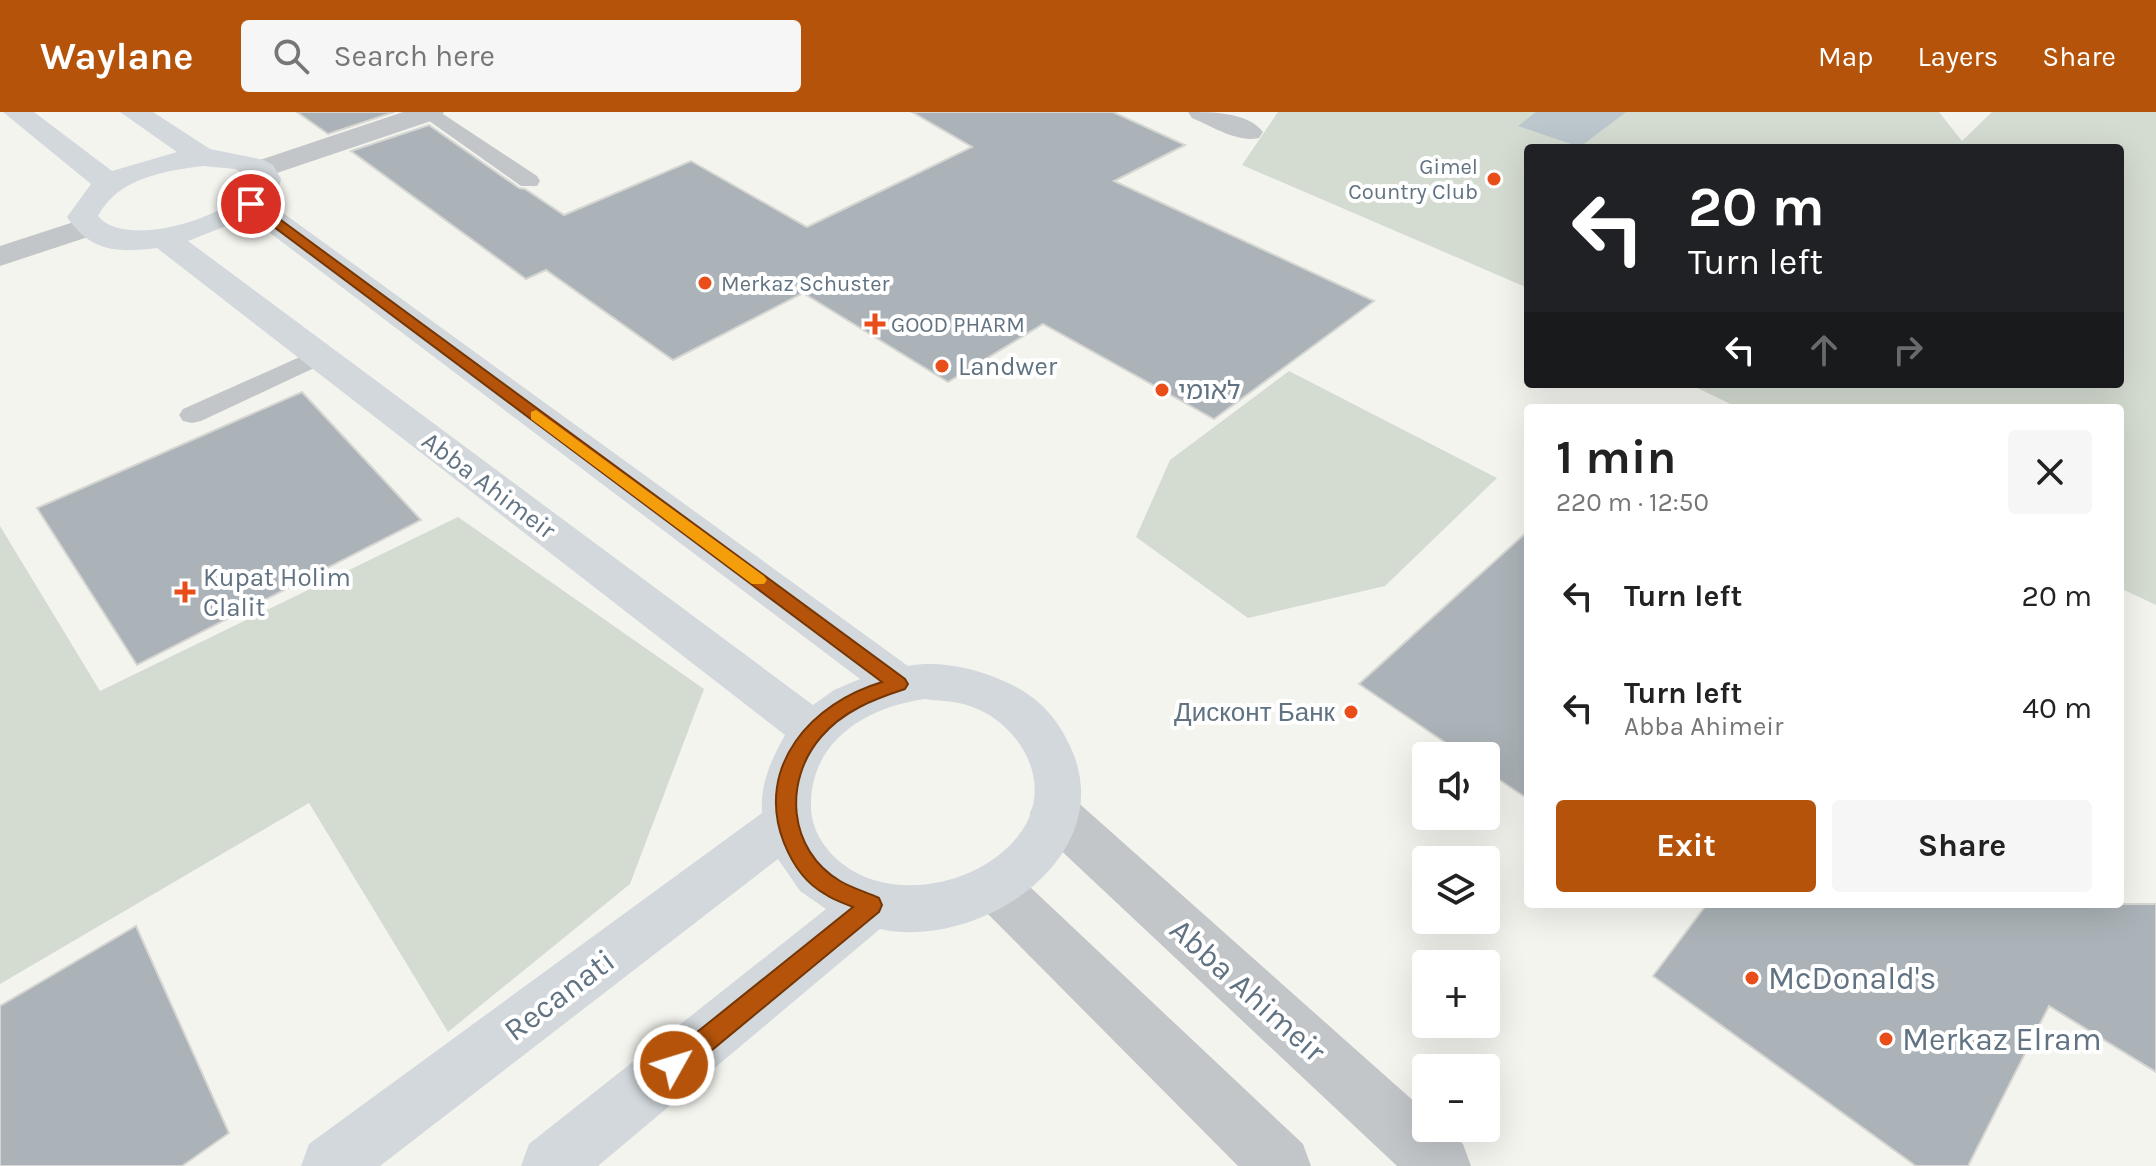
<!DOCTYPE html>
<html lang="en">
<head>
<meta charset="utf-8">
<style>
	:root { --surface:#fff; --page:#f6f6f6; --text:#222; --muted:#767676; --accent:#b45309 }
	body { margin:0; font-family:Karla,"Noto Sans Hebrew",sans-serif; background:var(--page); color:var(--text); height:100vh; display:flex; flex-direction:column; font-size:30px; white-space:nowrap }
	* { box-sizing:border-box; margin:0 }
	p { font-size:26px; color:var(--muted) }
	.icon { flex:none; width:44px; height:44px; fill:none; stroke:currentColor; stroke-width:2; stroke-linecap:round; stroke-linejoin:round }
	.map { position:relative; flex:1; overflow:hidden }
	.drawer { position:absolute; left:1524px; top:292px; width:600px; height:504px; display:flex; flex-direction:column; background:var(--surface); border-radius:8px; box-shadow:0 8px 32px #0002 }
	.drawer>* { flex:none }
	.guide { position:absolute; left:1524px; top:32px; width:600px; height:244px; border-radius:8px; box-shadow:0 8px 32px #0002; background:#202124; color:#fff; overflow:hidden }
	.fabs { position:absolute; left:1412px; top:630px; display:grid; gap:16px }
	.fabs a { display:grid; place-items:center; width:88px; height:88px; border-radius:8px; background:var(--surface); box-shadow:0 8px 32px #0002; font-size:40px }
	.pin { position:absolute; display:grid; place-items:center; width:68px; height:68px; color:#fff; margin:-34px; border:4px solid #fff; border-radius:50%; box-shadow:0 2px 8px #0007 }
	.me { position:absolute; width:88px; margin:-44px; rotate:51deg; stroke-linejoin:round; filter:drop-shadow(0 0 6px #0008) }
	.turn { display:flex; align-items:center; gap:28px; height:168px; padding:0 32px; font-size:36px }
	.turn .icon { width:104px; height:104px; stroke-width:2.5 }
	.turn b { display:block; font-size:56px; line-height:68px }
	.lanes { display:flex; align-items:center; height:76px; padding:0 32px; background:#0003; justify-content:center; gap:40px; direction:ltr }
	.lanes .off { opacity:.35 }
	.round { display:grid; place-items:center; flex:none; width:84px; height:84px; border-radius:8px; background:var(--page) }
	.head { display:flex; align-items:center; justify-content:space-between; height:136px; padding:0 32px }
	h1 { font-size:48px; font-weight:700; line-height:60px }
	.cta { display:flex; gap:16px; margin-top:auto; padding:16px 32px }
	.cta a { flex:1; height:92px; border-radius:8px; background:var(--accent); color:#fff; font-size:32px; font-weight:700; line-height:92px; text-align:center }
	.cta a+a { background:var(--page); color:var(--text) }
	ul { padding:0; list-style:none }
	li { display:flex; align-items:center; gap:24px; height:112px; padding:0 32px }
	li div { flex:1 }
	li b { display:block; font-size:30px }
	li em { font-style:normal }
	header { display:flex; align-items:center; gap:48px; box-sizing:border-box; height:112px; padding:0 40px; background:var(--accent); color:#fff }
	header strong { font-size:38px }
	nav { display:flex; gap:44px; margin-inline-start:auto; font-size:28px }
	.search { width:560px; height:72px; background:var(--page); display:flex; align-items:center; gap:20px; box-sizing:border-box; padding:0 28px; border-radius:8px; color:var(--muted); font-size:30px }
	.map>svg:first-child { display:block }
</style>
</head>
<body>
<header>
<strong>Waylane</strong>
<div class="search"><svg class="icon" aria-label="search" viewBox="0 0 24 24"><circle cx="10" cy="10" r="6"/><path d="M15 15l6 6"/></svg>Search here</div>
<nav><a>Map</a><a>Layers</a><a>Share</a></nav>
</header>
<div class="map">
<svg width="2156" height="1054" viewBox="0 0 2156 1054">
	<rect width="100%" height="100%" fill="#f4f4ef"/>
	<g fill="#d4dbd0">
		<polygon points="1278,0 1939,0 1962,29 1992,0 2156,0 2156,493 2120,476 2120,296 1739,296 1689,272 2120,272 2120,36 1528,36 1528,176 1242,53"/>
		<polygon points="1289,259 1497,366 1385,474 1248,506 1136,425 1170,348"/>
		<polygon points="458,405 704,577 630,772 448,920 309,691 0,872 0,414 100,579"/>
	</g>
	<polygon fill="#bbc7cc" points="1536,0 1626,0 1580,35 1518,14"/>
	<g fill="#abb3b8" stroke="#d5d5d2" stroke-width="2">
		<polygon points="297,0 394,0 328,22"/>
		<polygon points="912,0 1113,0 1185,33 1114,69 1374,189 1214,307 1043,212 948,270 803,181 673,248 546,158 526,167 351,39 429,13 519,76 525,77 564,103 691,49 807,115 972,35"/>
		<polygon points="302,280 421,408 137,553 37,396"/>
		<polygon points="1528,419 1528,687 1486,659 1486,644 1465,644 1359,572"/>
		<polygon points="1707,792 2156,792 2156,960 2049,894 1968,1054 1916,1054 1653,864"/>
		<polygon points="136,814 229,1021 182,1054 0,1054 0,894"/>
	</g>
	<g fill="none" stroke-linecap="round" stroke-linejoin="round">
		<g fill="#c3c6c9" fill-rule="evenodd">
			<polygon points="440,0 537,64 540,69 537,74 521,74 418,1"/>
			<polygon points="320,236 329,239 333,244 329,249 201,309 192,311 183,309 179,303 183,297"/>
		</g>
		<g fill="#c3c6c9" fill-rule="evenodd">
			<polygon points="403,0 444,0 440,6 271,63 261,66 251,63 247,57 251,51"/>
			<path d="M1188 0C1212 0 1248 0 1263 20L1259 26C1237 31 1212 14 1192 6Z"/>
			<polygon points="86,106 97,108 101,115 97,122 0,154 0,134"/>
			<polygon points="1055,680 1073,686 1426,1000 1426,1016 1444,1016 1463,1032 1471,1054 1397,1054 1037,716 1030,701 1037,686"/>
			<polygon points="995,752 1013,759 1303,1032 1311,1054 1238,1054 977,791 969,775 977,759"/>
		</g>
		<path fill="#d2d8dc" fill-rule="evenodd" d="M3 0H34L112 59 177 40 120 0H153L210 37 264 48 273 53 281 67 279 77 268 90 908 554C941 548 978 557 1008 571 1038 585 1056 604 1070 634 1122 744 980 839 880 817L598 1054H521L529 1032 826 797 800 779 778 747 380 1054H301L309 1032 762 701C760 672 771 648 785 623L157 136C117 141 91 140 67 105L91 72ZM203 54 235 57 252 67C241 104 125 139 98 104 118 66 164 59 203 54ZM249 105 860 567 834 578 813 593 188 129ZM925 587C939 589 954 589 967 593 1016 608 1052 664 1026 712 993 771 896 793 844 753 824 738 810 716 811 691 812 627 868 595 925 587Z"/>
	</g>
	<path fill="#b45309" stroke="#753606" stroke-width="2" d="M246 89H255L905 567 908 572 905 577C874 587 843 599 821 625 783 669 788 738 840 769 852 776 866 780 879 786L882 793 879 800 683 962 674 965 666 962 662 953 666 945 853 795C844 791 833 788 825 782 805 771 792 751 784 731 754 654 812 591 882 570L246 94Z"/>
	<polygon fill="#f59e0b" points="536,298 764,464 767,468 764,472 752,472 531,307 531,300"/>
	<g fill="#e94d19" stroke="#fff" stroke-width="3">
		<circle cx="1494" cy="67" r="8"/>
		<circle cx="705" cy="171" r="8"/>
		<path d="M871 200h8v8h8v8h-8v8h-8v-8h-8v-8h8z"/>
		<circle cx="942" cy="254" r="8"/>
		<circle cx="1162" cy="278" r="8"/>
		<path d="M181 468h8v8h8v8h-8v8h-8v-8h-8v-8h8z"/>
		<circle cx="1351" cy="600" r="8"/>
		<circle cx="1752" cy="866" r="8"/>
		<circle cx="1886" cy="927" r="8"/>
	</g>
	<g text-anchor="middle" stroke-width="8" stroke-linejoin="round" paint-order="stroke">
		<g font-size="22" fill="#617382" stroke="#fff" text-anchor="start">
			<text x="1478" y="62" text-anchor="end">Gimel<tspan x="1478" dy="25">Country Club</tspan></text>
			<text x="721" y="179">Merkaz Schuster</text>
			<text x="891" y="220">GOOD PHARM</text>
		</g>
		<g font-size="26" fill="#617382" stroke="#fff" text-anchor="start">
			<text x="958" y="263">Landwer</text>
			<text x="1178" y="287">לאומי</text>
			<text x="203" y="474">Kupat Holim<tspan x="203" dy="30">Clalit</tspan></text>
			<text x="1335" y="609" text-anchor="end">Дисконт Банк</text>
		</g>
		<g font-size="26" fill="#617382" stroke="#fff">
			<text transform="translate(489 373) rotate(37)" y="9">Abba Ahimeir</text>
		</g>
		<g font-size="32" fill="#617382" stroke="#fff" text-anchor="start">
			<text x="1768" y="877">McDonald's</text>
			<text x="1902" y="938">Merkaz Elram</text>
		</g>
		<g font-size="32" fill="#617382" stroke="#fff">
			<text transform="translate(1248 878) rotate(42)" y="11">Abba Ahimeir</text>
			<text transform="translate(559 883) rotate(-37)" y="11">Recanati</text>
		</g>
	</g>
</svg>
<div class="fabs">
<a><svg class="icon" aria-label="sound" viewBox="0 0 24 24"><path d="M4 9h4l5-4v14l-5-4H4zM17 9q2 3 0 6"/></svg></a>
<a><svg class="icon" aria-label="layers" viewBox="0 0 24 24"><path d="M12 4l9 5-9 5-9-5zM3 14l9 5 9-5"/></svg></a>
<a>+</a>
<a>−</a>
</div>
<div class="pin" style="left:251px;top:92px;background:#d93025"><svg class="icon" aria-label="arrive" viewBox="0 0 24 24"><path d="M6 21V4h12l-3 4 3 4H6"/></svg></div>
<svg class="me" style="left:674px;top:953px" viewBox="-20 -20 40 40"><circle r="17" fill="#b45309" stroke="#fff" stroke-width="3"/><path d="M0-11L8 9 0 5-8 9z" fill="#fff"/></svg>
<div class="guide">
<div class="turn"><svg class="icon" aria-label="left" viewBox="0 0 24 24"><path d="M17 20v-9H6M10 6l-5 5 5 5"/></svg><div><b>20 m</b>Turn left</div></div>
<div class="lanes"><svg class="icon" aria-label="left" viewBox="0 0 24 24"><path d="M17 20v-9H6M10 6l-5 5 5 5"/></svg><svg class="icon off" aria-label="ahead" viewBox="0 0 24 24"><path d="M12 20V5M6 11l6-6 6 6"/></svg><svg class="icon off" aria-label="right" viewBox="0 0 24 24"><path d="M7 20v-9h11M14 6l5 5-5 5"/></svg></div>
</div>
<section class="drawer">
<div class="head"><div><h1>1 min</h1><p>220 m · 12:50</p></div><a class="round"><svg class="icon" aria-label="close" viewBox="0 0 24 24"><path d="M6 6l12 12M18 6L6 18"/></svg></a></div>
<ul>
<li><svg class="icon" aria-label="left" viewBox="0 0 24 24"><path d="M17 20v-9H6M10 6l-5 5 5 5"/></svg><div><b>Turn left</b></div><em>20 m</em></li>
<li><svg class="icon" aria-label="left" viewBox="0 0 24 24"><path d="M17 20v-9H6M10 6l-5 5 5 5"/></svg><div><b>Turn left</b><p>Abba Ahimeir</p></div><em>40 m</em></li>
</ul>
<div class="cta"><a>Exit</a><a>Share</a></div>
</section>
</div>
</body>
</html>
